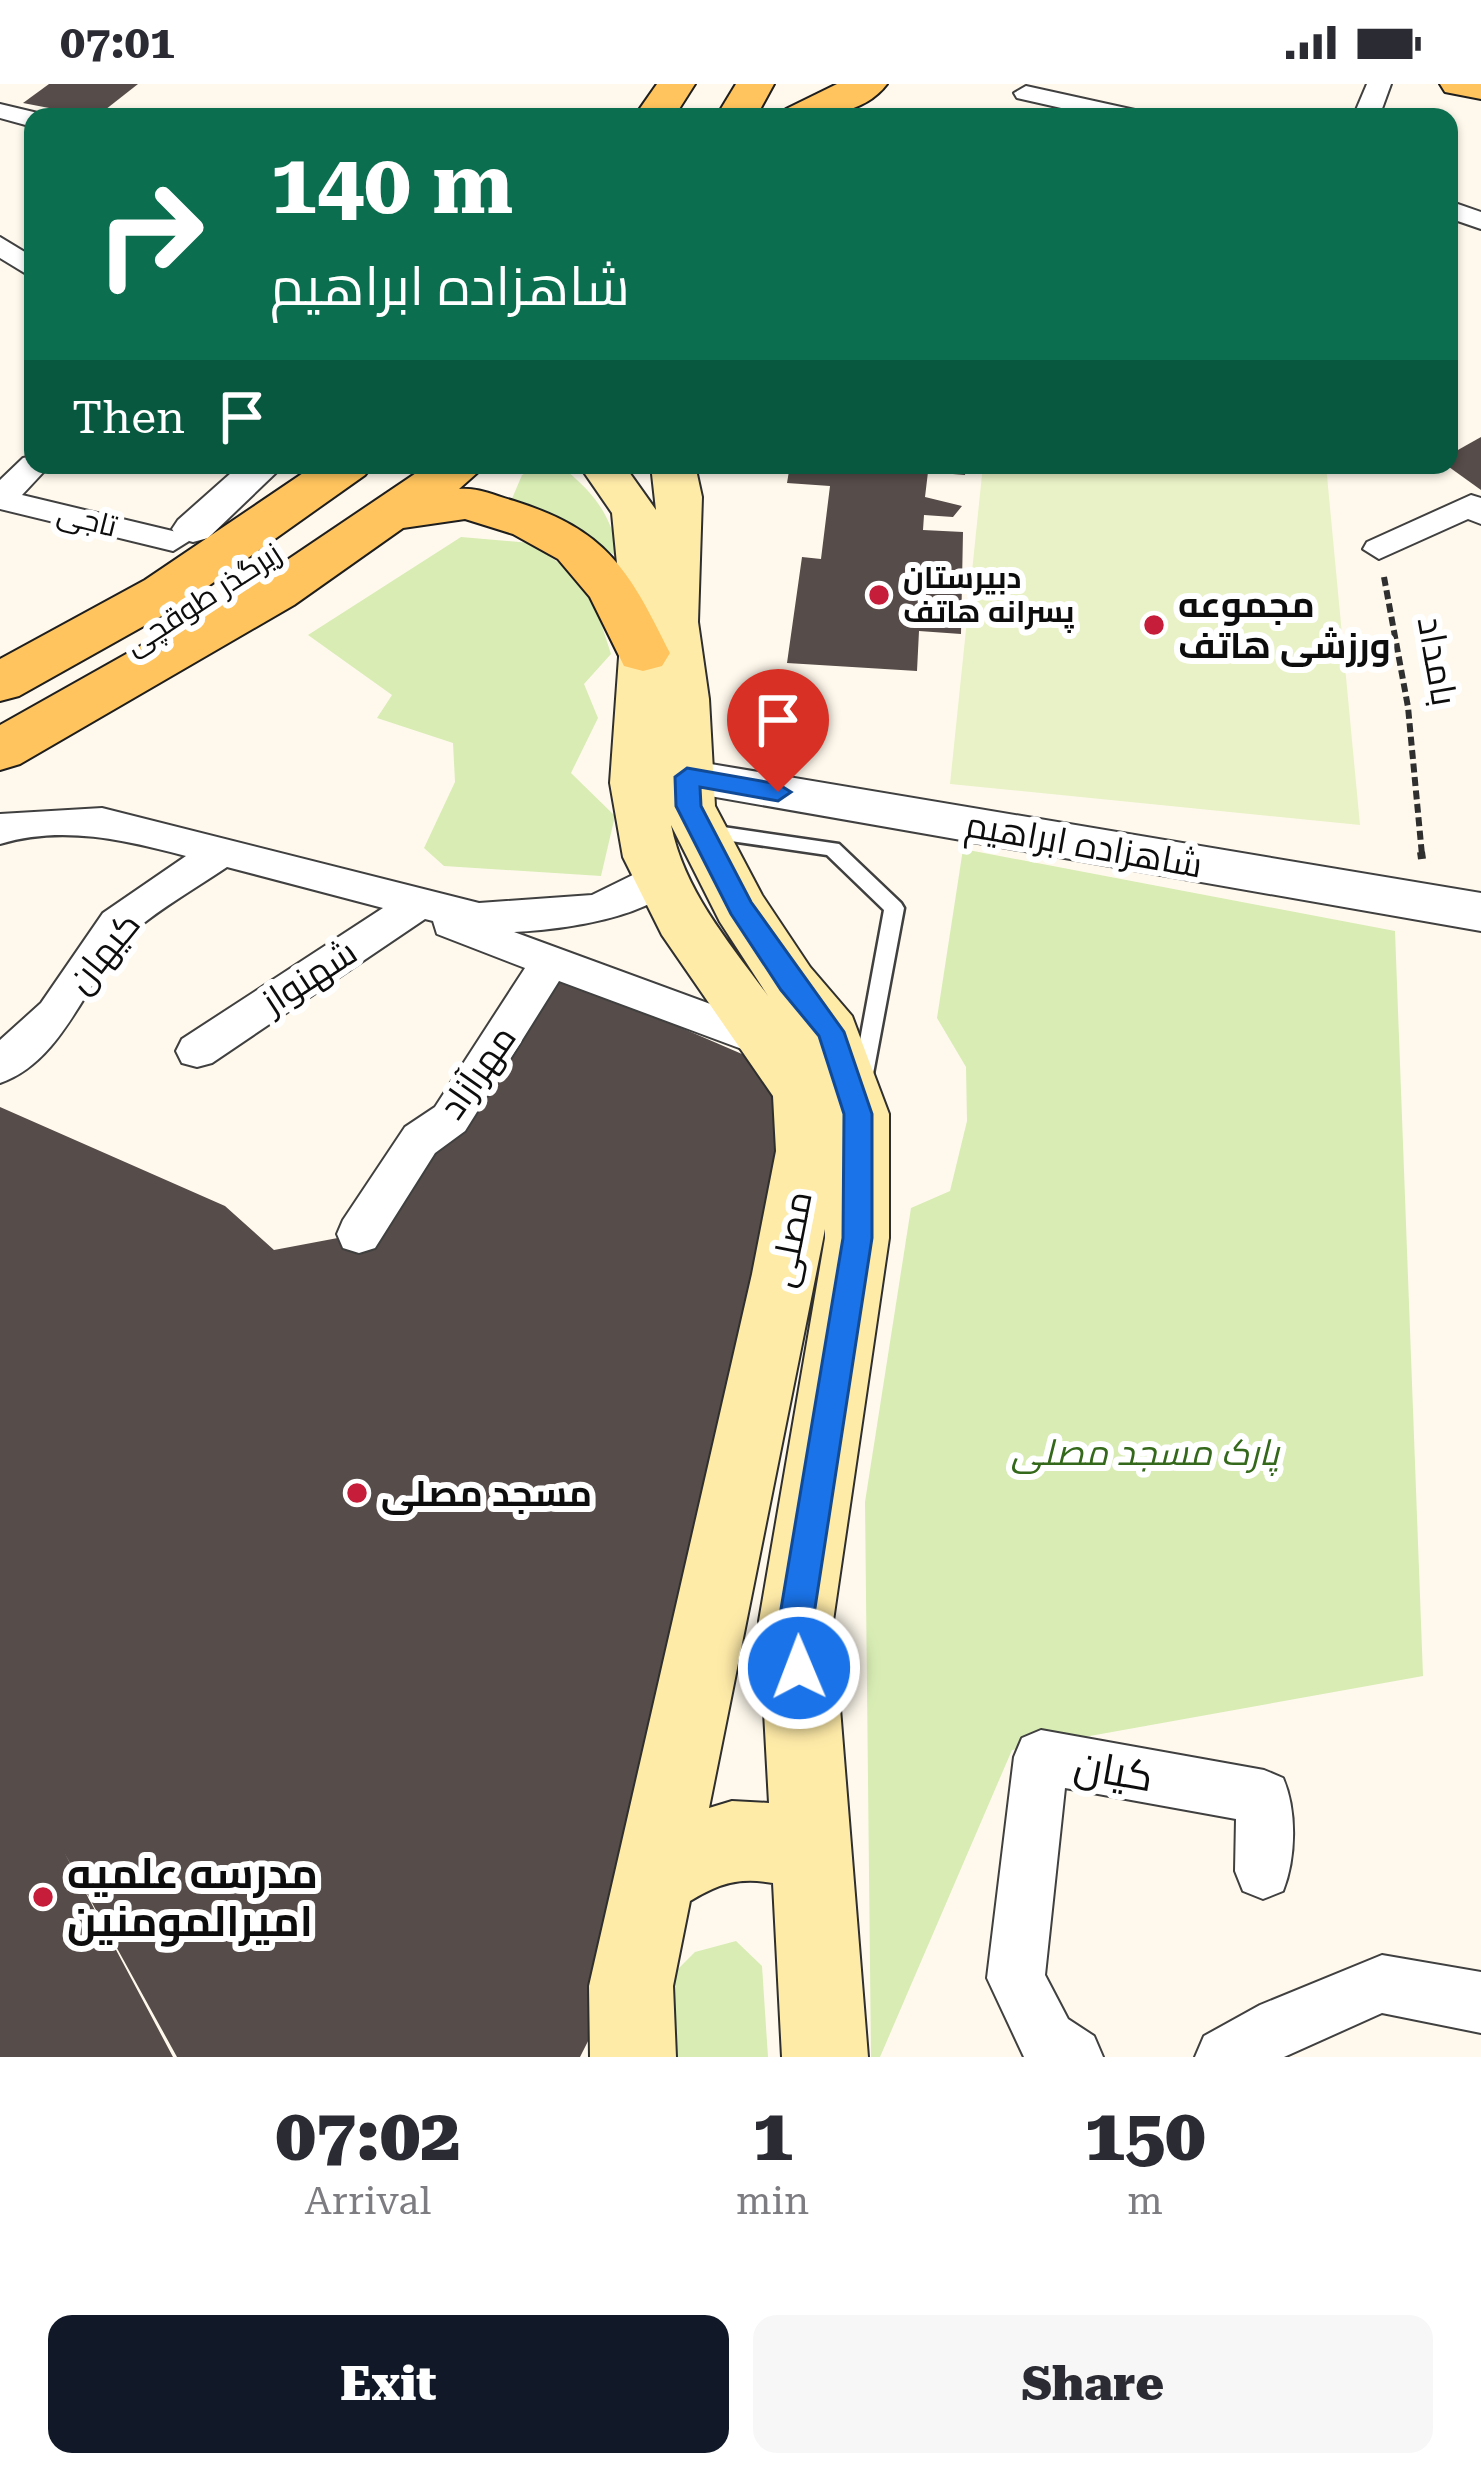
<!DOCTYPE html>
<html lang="en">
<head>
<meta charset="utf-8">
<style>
	:root { --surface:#fff; --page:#f7f7f7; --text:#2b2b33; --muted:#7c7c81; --accent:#111827 }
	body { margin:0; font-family:"Roboto Serif",Cairo,serif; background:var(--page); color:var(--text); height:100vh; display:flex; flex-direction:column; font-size:45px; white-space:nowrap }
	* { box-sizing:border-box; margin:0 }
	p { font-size:39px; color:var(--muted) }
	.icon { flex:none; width:66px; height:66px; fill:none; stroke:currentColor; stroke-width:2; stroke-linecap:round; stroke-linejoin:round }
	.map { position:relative; height:1973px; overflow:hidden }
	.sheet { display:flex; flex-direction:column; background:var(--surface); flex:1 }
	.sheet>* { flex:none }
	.top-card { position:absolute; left:24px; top:24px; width:1434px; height:366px; border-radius:24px; box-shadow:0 3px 9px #0004; background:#0b6e4f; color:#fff; overflow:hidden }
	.pin { position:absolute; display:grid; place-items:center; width:102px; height:102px; color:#fff; margin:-123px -51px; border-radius:50% 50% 50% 0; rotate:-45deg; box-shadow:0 0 12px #0007 }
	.pin .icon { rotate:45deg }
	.me { position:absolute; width:132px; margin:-66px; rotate:359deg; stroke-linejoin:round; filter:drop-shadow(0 0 9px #0008) }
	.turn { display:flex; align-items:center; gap:42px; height:252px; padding:0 48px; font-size:54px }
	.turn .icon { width:156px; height:156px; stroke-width:2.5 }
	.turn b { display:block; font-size:84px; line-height:102px }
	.then { display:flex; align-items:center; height:114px; padding:0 48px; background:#0003; gap:24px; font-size:45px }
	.eta { display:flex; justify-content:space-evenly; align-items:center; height:204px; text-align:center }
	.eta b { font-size:72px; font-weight:800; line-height:84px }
	.action { display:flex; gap:24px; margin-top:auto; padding:24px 48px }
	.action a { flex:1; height:138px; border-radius:24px; background:var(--accent); color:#fff; font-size:48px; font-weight:800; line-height:138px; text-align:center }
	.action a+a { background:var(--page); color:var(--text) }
	.status { display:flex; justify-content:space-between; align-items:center; height:84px; padding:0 60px; background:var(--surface); direction:ltr }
	.status svg { height:33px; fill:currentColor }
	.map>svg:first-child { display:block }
</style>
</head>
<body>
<div class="status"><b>07:01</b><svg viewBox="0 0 49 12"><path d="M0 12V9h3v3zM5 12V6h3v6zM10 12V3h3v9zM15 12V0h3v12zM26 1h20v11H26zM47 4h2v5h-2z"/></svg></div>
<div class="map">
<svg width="1481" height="1973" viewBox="0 0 1481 1973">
	<rect width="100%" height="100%" fill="#fff9ed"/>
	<g fill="#d8ecb4">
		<path d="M539 381H560C598 413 608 427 621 475L566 442 511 417 522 391Z"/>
		<polygon points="461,453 530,459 588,499 611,570 584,600 598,634 571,689 615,732 601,792 444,782 424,764 455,698 453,659 377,634 392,611 308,551"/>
		<polygon points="963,765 1395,847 1423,1592 1012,1666 880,1973 871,1973 865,1418 911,1124 950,1107 967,1037 966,983 937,934"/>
		<polygon points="736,1857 762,1882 768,1973 665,1973 675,1888 695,1868"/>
	</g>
	<polygon fill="#e9f2c7" points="983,381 1326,381 1360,741 950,700"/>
	<g fill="#564c49">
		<polygon points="49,0 138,0 96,33 23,19"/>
		<polygon points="1481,353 1481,406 1449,383 1449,371"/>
		<polygon points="790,381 966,381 965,391 928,388 925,413 962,422 953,433 924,431 923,446 963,448 961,550 919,547 917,587 787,579 802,473 821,475 830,402 787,399"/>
		<polygon points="561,892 770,982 785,1034 621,1892 580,1973 177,1973 64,1768 173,1973 0,1973 0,1023 225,1122 274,1166 359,1150"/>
	</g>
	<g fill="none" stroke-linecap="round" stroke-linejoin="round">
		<g stroke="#404040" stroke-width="5">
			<polygon id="service" points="703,740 839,760 901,819 904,824 870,1006 856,1006 852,1000 884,826 827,771 696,752 694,747 696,742"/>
		</g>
		<g stroke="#404040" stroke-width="4">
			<g id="minor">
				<polygon points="1367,0 1391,0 1379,33 1353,33"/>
				<polygon points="1026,2 1144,28 1148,33 1101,33 1017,14 1014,9"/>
				<polygon points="0,20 42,30 44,33 33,33 33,43 0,34"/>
				<polygon points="1449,117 1481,128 1481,145 1449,134"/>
				<polygon points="0,153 33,173 33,194 0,174"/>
				<polygon points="33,372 33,381 50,381 22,411 185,450 189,457 173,467 0,425 0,396 23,374"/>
				<polygon points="1471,411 1481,414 1481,440 1468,435 1379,475 1363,465 1367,458"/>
				<path d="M102 724 479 819 592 811 647 784 661 780 675 784 680 794C658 834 557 846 514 848L784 947 790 959 784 971 769 975 559 897 465 1047 435 1069 375 1164 359 1169 343 1164 337 1150 343 1136 405 1043 435 1023 525 884 437 850 433 837 425 835 212 979 197 983 182 979 176 967 182 955 383 824 227 783C196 804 162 823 134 847 88 887 67 976 0 999V956L41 919 103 829 186 772C124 756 63 741 0 760V730Z"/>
				<path d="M1041 1646 1264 1686 1283 1694C1297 1726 1296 1774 1283 1807L1263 1815 1243 1807 1235 1787 1236 1735 1065 1704 1045 1891 1068 1935 1094 1952 1103 1973H1024L987 1894 1014 1673 1022 1654Z"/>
				<polygon points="1382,1871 1481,1888 1481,1949 1382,1929 1284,1973 1195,1973 1204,1952 1260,1921"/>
			</g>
		</g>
		<g stroke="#404040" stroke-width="4">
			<g id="tertiary">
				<polygon points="240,381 284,381 208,454 193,458 178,454 172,445 178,436"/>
				<polygon points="687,676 1481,809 1481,847 670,705 663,693 670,681"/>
			</g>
		</g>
		<g stroke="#2f2f2f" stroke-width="4">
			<path id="secondary" d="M579 381H624L656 426 651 381H695L702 413 698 538 709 615 715 722 762 811 810 883 852 932 889 1030V1154L833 1537 868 1973H782L773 1799C740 1793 719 1799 690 1817L673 1902 676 1973H590L589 1902 752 1190 776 1067 773 1012 662 851 623 773 610 699 622 531 612 429ZM671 741 720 838 768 912C729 858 684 807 671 741ZM825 1145V1154L759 1537 769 1719 732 1717 709 1724Z"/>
		</g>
		<g stroke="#1e1e1e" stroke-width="4">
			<g id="primary">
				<polygon points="657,0 695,0 674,33 634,33"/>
				<polygon points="736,0 774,0 756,33 716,33"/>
				<path d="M837 0H887C863 32 817 33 780 33L786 25Z"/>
				<polygon points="1440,0 1481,0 1481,15 1445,8"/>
				<polygon points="315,381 373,381 365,391 183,520 19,612 0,617 0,575 145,496"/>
				<path d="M428 381H486L459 405C477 403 496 412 514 417 607 446 629 486 670 569L662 582 643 587 624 582 590 513 558 475 513 450 465 435 403 444 294 521 20 680 0 686V641L256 497Z"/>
			</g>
		</g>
		<polyline stroke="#2f2f2f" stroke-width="6" stroke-dasharray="9 4.5" stroke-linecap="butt" points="1384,493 1408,623 1422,771"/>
		<polyline stroke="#2f2f2f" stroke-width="8" stroke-dasharray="12 6" stroke-linecap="butt" points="1421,768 1422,775"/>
		<use href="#service" fill="#fff" fill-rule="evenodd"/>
		<use href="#minor" fill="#fff" fill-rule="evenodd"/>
		<use href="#tertiary" fill="#fff" fill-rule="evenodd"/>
		<use href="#secondary" fill="#ffeba8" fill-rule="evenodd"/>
		<use href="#primary" fill="#ffc45d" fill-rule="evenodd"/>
	</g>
	<polygon fill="#1a73e8" stroke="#114b97" stroke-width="3" points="687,684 778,700 791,708 778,717 700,703 701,722 751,818 844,948 872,1030 872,1154 813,1537 816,1584 811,1596 799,1601 787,1596 779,1537 843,1154 844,1030 819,952 781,906 731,830 676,722 675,693"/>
	<g fill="#c51d3a" stroke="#fff" stroke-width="4.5">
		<circle cx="879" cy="511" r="12"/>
		<circle cx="1154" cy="541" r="12"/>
		<circle cx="357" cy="1409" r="12"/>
		<circle cx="43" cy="1813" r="12"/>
	</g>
	<g text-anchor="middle" stroke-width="12" stroke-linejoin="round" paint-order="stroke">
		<g font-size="30" fill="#0d0d0d" stroke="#fff">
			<text transform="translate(87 436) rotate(14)" y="10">تاجی</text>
			<text transform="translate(203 515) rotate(-33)" y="10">زیرگذر طوقچی</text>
		</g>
		<g font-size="30" font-weight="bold" fill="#0d0d0d" stroke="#fff" text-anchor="start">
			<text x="903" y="504">دبیرستان<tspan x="903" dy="34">پسرانه هاتف</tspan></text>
		</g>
		<g font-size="36" font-weight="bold" fill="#0d0d0d" stroke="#fff" text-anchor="start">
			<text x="1178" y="533">مجموعه<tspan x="1178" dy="41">ورزشی هاتف</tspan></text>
			<text x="381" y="1422">مسجد مصلی</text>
		</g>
		<g font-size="36" fill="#0d0d0d" stroke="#fff">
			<text transform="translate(1438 577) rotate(80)" y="13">بامداد</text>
			<text transform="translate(1084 760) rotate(10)" y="13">شاهزاده ابراهیم</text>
			<text transform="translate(103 868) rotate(-51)" y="13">کیهان</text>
			<text transform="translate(309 892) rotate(-33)" y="13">شهنواز</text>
			<text transform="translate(477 988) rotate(-55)" y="13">مهرآزاد</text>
			<text transform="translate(790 1155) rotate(-79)" y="13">مصلی</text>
		</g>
		<g font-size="36" font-style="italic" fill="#34681a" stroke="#fff">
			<text x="1145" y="1381">پارک مسجد مصلی</text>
		</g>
		<g font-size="42" fill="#0d0d0d" stroke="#fff">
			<text transform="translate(1114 1686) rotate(10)" y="15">کیان</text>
		</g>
		<g font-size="42" font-weight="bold" fill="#0d0d0d" stroke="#fff" text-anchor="start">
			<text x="67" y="1804">مدرسه علمیه<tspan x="67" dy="48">امیرالمومنین</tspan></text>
		</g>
	</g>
</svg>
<div class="pin" style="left:778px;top:708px;background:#d93025"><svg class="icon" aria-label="arrive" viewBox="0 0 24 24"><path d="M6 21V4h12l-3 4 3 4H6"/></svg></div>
<svg class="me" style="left:799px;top:1584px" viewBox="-20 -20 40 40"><circle r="17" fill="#1a73e8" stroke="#fff" stroke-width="3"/><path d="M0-11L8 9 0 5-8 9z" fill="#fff"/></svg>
<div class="top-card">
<div class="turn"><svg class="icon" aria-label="right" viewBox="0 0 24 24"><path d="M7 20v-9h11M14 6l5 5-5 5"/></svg><div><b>140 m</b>شاهزاده ابراهیم</div></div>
<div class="then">Then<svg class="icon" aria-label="arrive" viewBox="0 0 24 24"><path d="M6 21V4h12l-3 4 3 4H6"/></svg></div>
</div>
</div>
<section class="sheet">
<div class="eta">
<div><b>07:02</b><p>Arrival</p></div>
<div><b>1</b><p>min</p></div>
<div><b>150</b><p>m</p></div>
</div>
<div class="action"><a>Exit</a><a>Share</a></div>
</section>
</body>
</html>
